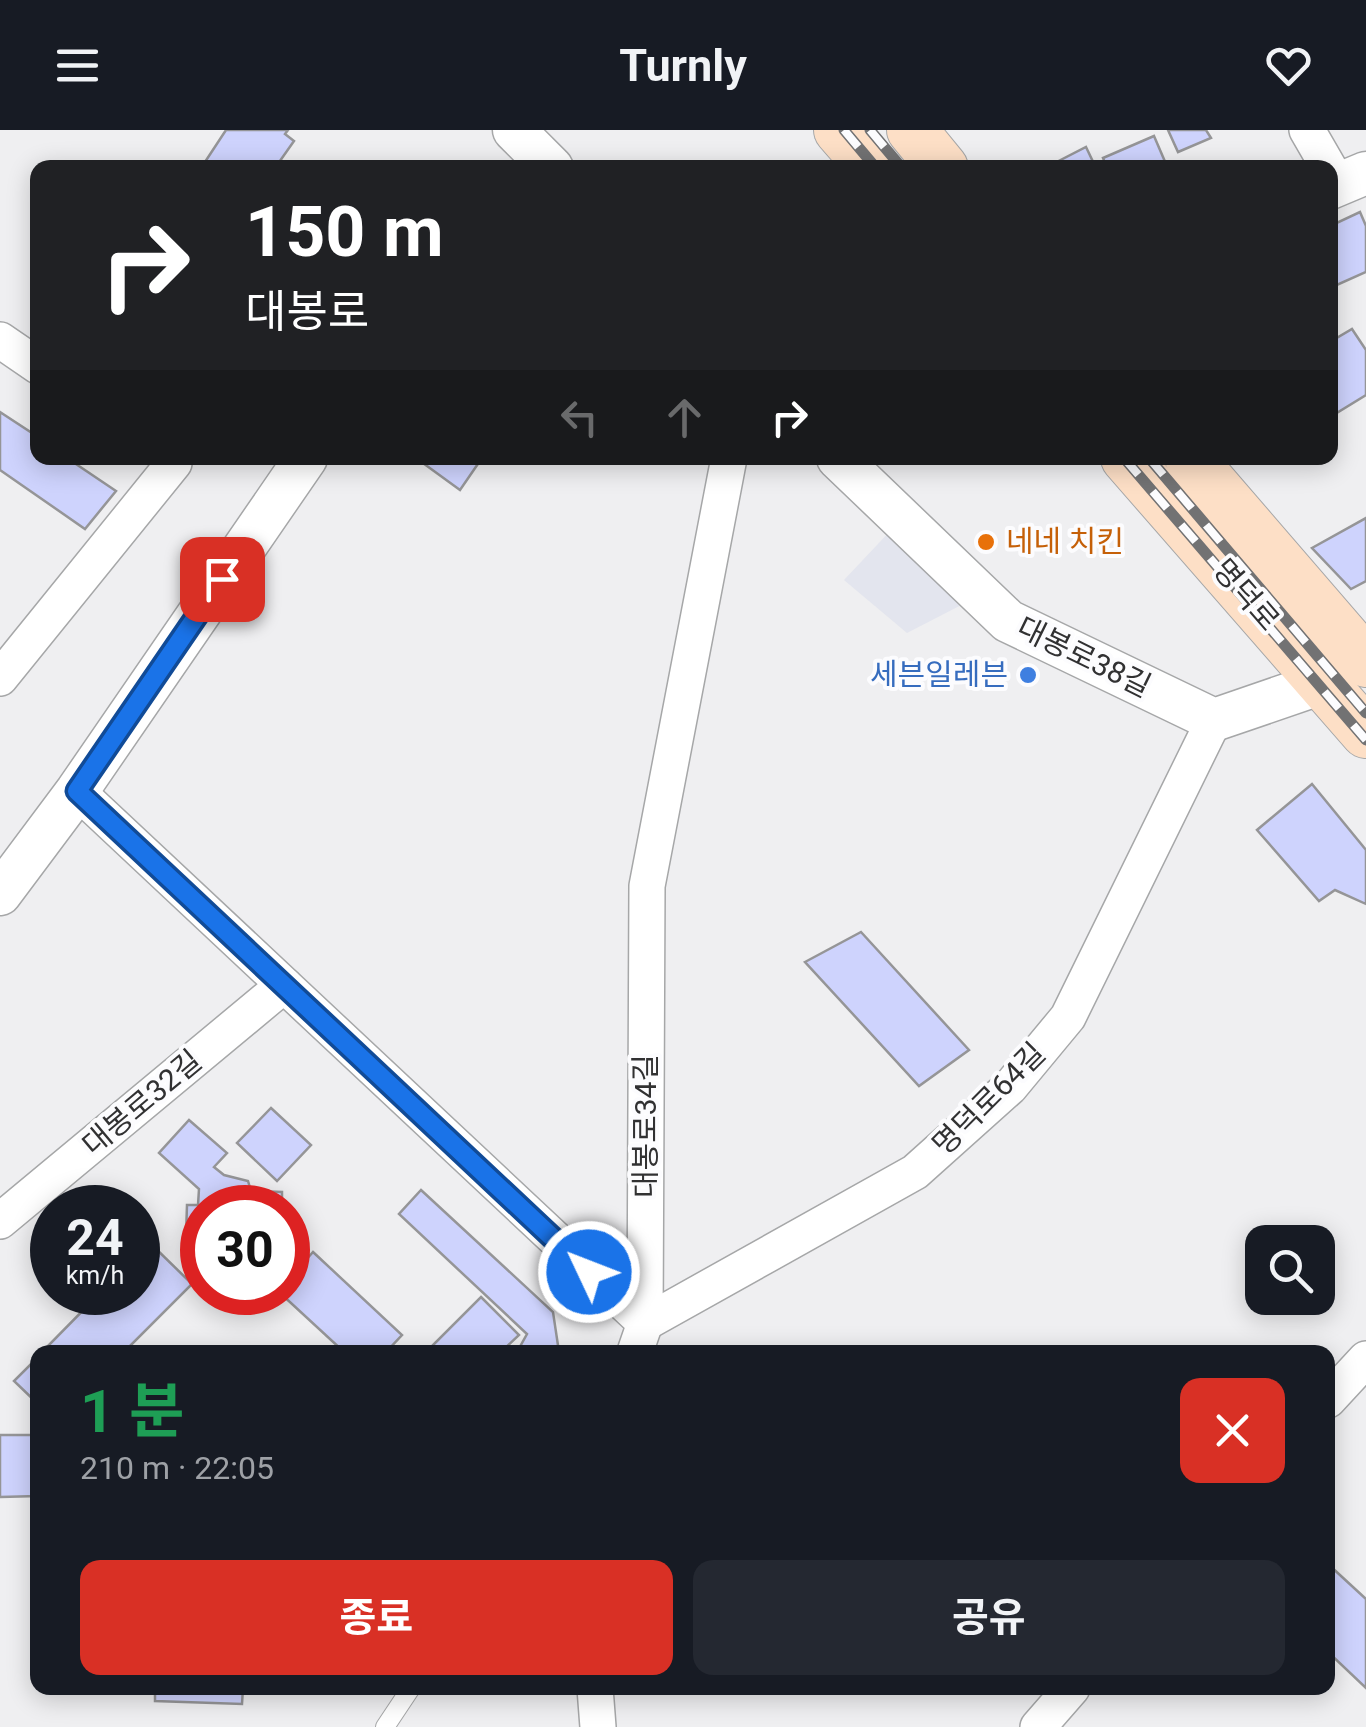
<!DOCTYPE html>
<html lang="ko">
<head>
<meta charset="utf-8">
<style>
	:root { --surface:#171b24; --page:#242831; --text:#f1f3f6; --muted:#9ea1a6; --accent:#d93025 }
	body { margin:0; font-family:Roboto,"Noto Sans KR",sans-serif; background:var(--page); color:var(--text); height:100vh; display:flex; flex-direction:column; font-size:38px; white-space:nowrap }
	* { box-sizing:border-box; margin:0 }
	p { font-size:32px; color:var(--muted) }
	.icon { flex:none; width:55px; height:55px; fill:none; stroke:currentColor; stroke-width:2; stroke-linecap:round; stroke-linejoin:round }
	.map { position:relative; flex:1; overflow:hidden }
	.details { position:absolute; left:30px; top:1215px; width:1305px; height:350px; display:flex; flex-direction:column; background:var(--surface); border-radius:20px; box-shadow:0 5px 25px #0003 }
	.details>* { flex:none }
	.top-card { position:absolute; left:30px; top:30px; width:1308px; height:305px; border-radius:20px; box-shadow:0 5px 25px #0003; background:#202124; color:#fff; overflow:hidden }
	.fabs { position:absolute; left:1245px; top:1095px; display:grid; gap:20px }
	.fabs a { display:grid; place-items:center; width:90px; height:90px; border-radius:20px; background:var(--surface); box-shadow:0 5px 25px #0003; font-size:50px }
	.speed { position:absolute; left:30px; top:1055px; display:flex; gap:20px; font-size:50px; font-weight:700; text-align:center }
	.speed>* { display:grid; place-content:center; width:130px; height:130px; border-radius:50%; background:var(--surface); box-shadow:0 5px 25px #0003; line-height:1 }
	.speed small { font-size:25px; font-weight:400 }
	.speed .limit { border:15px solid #d22; background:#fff; color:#111 }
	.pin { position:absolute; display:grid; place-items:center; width:85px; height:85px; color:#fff; margin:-42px; border-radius:20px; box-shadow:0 5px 15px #0006 }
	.me { position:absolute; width:110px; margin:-55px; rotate:313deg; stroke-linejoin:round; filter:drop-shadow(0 0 8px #0008) }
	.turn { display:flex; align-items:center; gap:35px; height:210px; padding:0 50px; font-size:45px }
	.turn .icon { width:130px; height:130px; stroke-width:2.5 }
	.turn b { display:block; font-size:70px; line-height:85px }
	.lanes { display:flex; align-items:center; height:95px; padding:0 50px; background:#0003; justify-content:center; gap:50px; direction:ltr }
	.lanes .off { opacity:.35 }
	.round { display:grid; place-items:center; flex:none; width:105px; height:105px; border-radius:20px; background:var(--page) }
	.summary { display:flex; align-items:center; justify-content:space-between; height:170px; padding:0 50px }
	h1 { font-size:60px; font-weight:700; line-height:75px; color:#1e9e55 }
	.button { display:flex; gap:20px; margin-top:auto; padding:20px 50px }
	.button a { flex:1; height:115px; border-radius:20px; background:var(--accent); color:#fff; font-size:40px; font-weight:700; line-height:115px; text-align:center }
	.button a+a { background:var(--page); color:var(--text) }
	header { display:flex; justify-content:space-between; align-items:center; height:130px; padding:0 50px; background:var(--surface); font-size:45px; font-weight:700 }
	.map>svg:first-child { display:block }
</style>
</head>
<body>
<header><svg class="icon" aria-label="menu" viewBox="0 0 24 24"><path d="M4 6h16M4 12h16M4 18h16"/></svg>Turnly<svg class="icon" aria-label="heart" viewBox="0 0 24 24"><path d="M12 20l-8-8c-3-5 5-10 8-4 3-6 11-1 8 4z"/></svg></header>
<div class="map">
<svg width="1366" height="1597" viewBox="0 0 1366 1597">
	<rect width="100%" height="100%" fill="#efeff1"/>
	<polygon fill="#e3e5ee" points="894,397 973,469 907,503 844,450"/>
	<g fill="#ced3fd" stroke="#959597" stroke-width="2.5">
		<polygon points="226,0 288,0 285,4 294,11 275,38 201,38"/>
		<polygon points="1168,0 1206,0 1211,8 1178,22"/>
		<polygon points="1154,6 1166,34 1158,38 1107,38 1103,28"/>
		<polygon points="1086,17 1096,38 1045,38"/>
		<polygon points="1360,82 1366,96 1366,142 1330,158 1330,96"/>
		<polygon points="1352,199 1366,220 1366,265 1335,284 1330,276 1330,212"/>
		<polygon points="0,282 38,307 38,328 67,328 116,361 85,399 0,340"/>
		<polygon points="416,328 482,328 460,360"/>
		<polygon points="1366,388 1366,451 1351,459 1312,418"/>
		<polygon points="1312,654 1366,720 1366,774 1335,760 1319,771 1257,700"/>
		<polygon points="861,802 969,920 919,956 805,832"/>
		<polygon points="271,978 311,1015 277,1051 237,1013"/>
		<polygon points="189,990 227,1023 214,1037 224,1045 248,1051 251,1061 282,1062 282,1078 202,1078 202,1137 185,1136 187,1075 198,1075 199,1059 159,1023"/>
		<polygon points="421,1060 553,1182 559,1222 517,1222 527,1204 399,1084"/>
		<polygon points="150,1113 192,1154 124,1222 42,1222 101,1162 138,1162 138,1126"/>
		<polygon points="313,1122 402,1205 386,1222 344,1222 279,1162 288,1162 288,1150"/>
		<polygon points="481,1167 519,1205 501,1222 426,1222"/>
		<polygon points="38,1227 38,1274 14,1251"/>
		<polygon points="0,1305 38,1305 38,1366 0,1367"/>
		<polygon points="1328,1434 1366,1469 1366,1558 1328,1522"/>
		<polygon points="155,1558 243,1558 242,1574 155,1571"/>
	</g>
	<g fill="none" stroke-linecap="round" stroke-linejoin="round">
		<g stroke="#a6a7a8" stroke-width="20">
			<polyline id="service" points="385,1597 411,1558"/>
		</g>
		<g stroke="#a6a7a8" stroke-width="38">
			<g id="minor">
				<polyline points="1307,0 1329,38"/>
				<polyline points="0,210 38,236"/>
				<polyline points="0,548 174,333 166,328"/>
				<polyline points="77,661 645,1193"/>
				<polyline points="0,1091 284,855"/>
				<polyline points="645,1193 915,1042 1010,957 1068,887 1214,590"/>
				<polyline points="635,1222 645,1193 647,756 729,328"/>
				<polyline points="1328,1270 1366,1229"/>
				<polyline points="595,1558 598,1597"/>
				<polyline points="1038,1597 1072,1558"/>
			</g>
		</g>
		<g stroke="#a6a7a8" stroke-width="45">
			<g id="tertiary">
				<polyline points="514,0 552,38"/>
				<polyline points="1330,58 1366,43"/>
				<polyline points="838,328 1008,491 1214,590 1322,553"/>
				<polyline points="0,764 77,661 306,328"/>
			</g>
		</g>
		<g stroke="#a6a7a8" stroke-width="52">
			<g id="secondary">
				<polyline points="839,0 872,38"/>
				<polyline points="912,0 943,38"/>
				<polyline points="1126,328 1366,603"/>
				<polyline points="1190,328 1366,532"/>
			</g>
		</g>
		<use href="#service" stroke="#fff" stroke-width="18"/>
		<use href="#minor" stroke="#fff" stroke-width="35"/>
		<use href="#tertiary" stroke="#fff" stroke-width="42"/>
		<use href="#secondary" stroke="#fddfc6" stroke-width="50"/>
		<g stroke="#727273" stroke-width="11">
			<g id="rail">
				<polyline points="844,0 876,38"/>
				<polyline points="870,0 902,38"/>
				<polyline points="1124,328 1366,610"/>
				<polyline points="1149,328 1366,583"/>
			</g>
		</g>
		<use href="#rail" stroke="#fcfcfe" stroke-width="8" stroke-dasharray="22" stroke-linecap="butt"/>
	</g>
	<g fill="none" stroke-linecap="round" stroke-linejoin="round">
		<g stroke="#114b97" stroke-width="25">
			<polyline id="route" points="222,449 77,661 589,1142"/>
		</g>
		<use href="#route" stroke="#1a73e8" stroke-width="18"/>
	</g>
	<circle fill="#e8710a" stroke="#fcfcfe" stroke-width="4" cx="986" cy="412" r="10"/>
	<circle fill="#3f7fe0" stroke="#fcfcfe" stroke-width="4" cx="1028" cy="545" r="10"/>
	<g text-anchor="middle" stroke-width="8" stroke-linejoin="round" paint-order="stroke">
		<g font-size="30" fill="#c56008" stroke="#fcfcfe" text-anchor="start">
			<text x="1006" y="422">네네 치킨</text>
		</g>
		<g font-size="30" fill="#313132" stroke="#fcfcfe">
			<text transform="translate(1246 465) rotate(49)" y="10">명덕로</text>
			<text transform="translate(1084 527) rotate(26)" y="10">대봉로38길</text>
			<text transform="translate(989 969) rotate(-45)" y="10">명덕로64길</text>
			<text transform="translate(142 973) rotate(-40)" y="10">대봉로32길</text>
			<text transform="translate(646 996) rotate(-90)" y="10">대봉로34길</text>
		</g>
		<g font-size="30" fill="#366cbe" stroke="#fcfcfe" text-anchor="end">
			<text x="1008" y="555">세븐일레븐</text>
		</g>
	</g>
</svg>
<div class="fabs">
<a><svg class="icon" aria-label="search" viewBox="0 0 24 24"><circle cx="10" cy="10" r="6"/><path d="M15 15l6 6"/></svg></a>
</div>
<div class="speed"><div>24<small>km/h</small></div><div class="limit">30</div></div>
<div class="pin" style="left:222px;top:449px;background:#d93025"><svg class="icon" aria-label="arrive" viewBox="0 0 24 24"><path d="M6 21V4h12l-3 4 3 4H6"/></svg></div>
<svg class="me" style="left:589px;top:1142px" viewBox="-20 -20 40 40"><circle r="17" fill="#1a73e8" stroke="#fff" stroke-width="3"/><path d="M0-11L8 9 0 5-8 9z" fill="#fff"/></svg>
<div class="top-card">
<div class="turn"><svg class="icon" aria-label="right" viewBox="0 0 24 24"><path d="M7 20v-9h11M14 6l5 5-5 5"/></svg><div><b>150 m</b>대봉로</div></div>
<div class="lanes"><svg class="icon off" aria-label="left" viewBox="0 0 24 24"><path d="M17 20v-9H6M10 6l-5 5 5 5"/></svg><svg class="icon off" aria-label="ahead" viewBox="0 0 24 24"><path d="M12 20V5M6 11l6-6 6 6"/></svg><svg class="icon" aria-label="right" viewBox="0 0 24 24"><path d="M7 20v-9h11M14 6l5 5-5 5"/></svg></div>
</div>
<section class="details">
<div class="summary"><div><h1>1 분</h1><p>210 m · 22:05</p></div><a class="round" style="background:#d93025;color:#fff"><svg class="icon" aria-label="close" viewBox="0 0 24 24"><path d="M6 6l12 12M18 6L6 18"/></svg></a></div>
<div class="button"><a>종료</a><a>공유</a></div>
</section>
</div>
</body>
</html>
